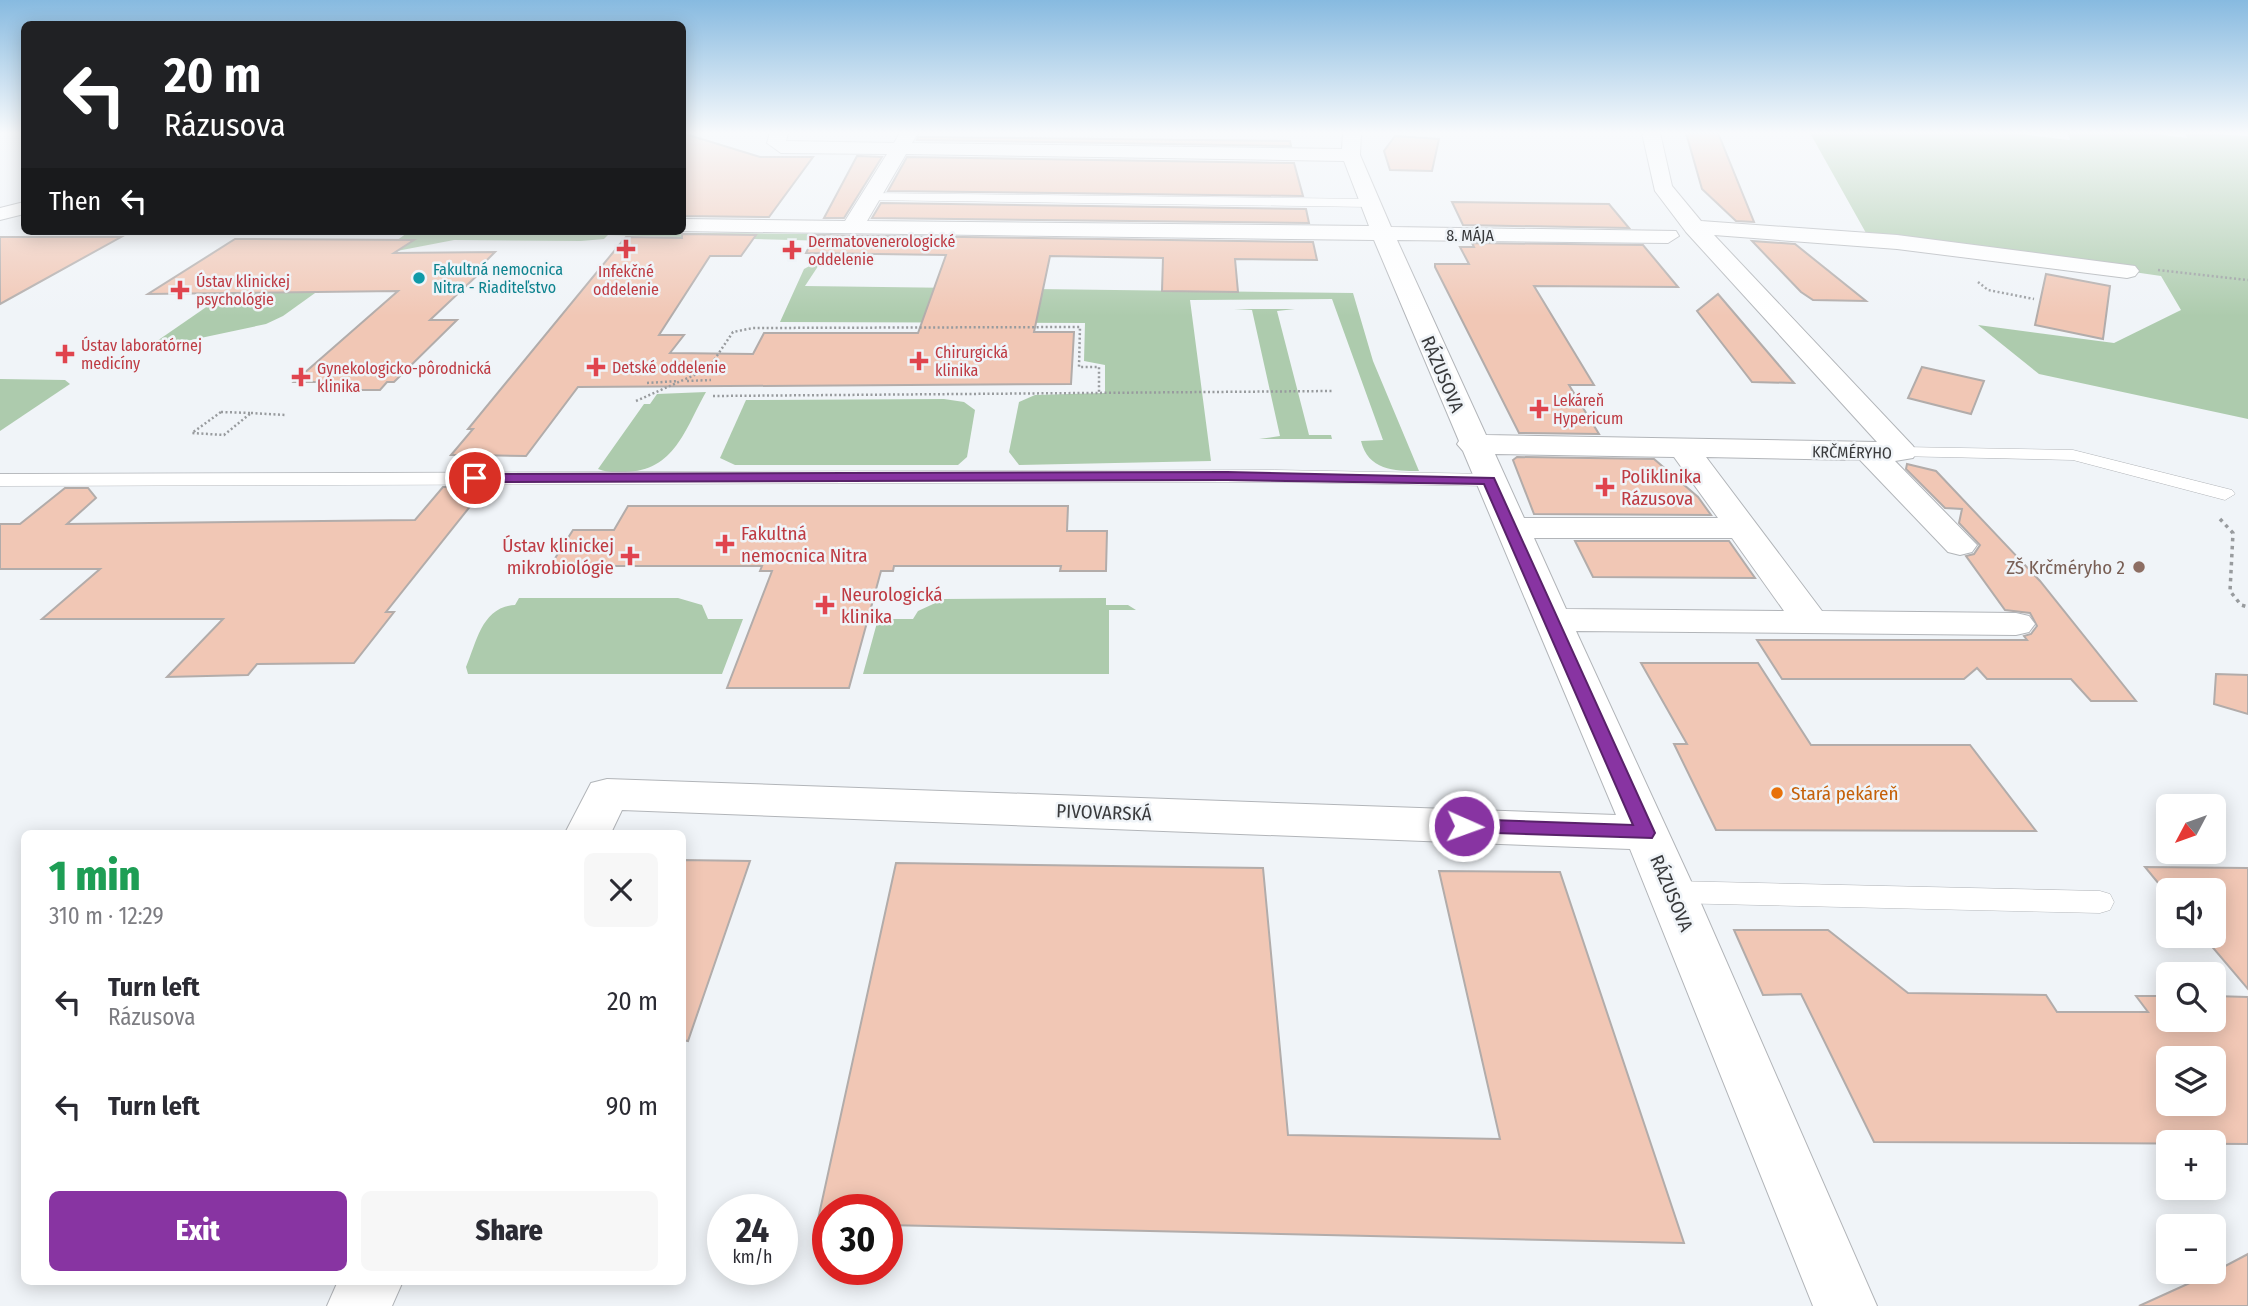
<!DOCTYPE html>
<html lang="en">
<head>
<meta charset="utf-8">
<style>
	:root { --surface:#fff; --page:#f7f7f7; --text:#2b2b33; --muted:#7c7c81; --accent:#8834a2 }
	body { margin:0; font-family:"Fira Sans Condensed",sans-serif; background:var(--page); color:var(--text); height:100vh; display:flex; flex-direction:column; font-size:26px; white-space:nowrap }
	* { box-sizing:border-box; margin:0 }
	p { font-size:23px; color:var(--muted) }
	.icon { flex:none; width:38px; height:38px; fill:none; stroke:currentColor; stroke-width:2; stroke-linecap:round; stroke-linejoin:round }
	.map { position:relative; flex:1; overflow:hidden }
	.drawer { position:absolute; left:21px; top:830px; width:665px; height:455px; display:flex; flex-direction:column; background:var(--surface); border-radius:10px; box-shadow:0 4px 18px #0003 }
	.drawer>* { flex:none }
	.banner { position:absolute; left:21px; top:21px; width:665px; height:214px; border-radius:10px; box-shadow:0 4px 18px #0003; background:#202124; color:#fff; overflow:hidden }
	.needle { width:46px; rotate:229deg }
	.fabs { position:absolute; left:2156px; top:794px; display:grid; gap:14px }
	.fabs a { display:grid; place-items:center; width:70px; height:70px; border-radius:10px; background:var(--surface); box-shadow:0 4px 18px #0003; font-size:35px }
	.speed { position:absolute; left:707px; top:1194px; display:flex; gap:14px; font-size:35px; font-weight:700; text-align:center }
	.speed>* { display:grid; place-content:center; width:91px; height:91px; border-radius:50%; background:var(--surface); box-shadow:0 4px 18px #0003; line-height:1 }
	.speed small { font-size:18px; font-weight:400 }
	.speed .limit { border:10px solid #d22; background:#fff; color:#111 }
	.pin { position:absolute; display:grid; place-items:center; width:60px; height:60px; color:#fff; margin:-30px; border:4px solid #fff; border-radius:50%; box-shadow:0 2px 7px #0007 }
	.me { position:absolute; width:77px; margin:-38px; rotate:92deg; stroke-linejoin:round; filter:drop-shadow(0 0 5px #0008) }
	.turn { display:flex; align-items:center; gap:24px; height:147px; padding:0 28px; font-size:32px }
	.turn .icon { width:91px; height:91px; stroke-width:2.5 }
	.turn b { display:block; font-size:49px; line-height:60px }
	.then { display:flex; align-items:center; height:66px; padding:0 28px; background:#0003; gap:14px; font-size:26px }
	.round { display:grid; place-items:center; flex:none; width:74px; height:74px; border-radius:10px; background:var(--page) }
	.overview { display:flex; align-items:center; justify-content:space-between; height:119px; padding:0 28px }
	h1 { font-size:42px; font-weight:800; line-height:52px; color:#1e9e55 }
	.primary-button { display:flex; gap:14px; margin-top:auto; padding:14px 28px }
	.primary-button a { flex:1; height:80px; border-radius:10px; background:var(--accent); color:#fff; font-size:28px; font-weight:800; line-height:80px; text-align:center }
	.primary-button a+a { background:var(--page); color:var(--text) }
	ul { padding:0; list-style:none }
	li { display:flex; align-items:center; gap:21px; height:105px; padding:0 28px }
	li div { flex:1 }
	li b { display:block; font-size:26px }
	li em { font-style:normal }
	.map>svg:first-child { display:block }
</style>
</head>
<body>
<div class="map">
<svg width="2248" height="1306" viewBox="0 0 2248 1306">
	<rect width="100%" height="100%" fill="#f0f4f8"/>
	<g fill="#adcbad">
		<polygon points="1810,133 2012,133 2070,140 2068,133 2147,133 2187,138 2185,133 2248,136 2248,419 2039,374 1978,325 2114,343 2181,310 2161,276 1866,233"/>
		<path d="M410 231 831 234 836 239 805 286 1353 293 1373 361 1419 471C1394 471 1368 470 1361 441L1383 440 1332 299 1190 300 1211 461 1019 465 1009 452 1019 402 1035 395 1105 393V365L1084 361 1085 323 780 322 804 269 817 262 830 241 608 235 604 239 581 241 454 240 376 255Z"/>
		<polygon points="329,283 283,316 266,324 144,350 228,292"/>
		<polygon points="1234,309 1295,309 1277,311 1309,435 1331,435 1332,439 1259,439 1280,436 1252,310"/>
		<polygon points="0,379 65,380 70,384 0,431"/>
		<path d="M706 392C685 429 675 471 625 472 616 472 607 473 598 469L644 404H650L657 394Z"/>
		<polygon points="944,399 964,402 975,410 967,457 958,465 735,465 720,458 746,400"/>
		<path d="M519 598H678L702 605 708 619H743L722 674H468L466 667C477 641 482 607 515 605Z"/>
		<polygon points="1106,598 1106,605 1128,605 1136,610 1109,610 1109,674 863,674 878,619 913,619 918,611 944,599"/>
	</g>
	<g fill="#f1c7b5" stroke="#b2acaa" stroke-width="2" fill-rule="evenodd">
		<polygon points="682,133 760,157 813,157 769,217 682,216"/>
		<polygon points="1686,133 1718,133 1754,222 1736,221 1702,189"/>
		<polygon points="1395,136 1439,139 1432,171 1390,170 1384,151"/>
		<polygon points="918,137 1290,141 1291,146 917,140"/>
		<polygon points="857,156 882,157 844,218 824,218"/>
		<polygon points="907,157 1294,163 1303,196 888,191"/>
		<polygon points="1452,202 1609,204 1629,228 1463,225"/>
		<polygon points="881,203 1306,209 1309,223 872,218"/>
		<polygon points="682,234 756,235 741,256 710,256 659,335 684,335 670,353 753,354 764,333 918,333 946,255 806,253 815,235 1313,242 1317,260 1235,259 1238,292 1162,291 1163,258 1050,256 1034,332 1074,332 1071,384 578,387 526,456 475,455 474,470 458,470 470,455 451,455 473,429 468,429 620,244 626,237 682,238"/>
		<polygon points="0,237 121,237 0,304"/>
		<polygon points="235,239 414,240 394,253 495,252 477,270 483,270 430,320 457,320 394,382 387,382 380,390 328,390 336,382 294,382 398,291 148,294"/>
		<polygon points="1752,241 1795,244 1866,301 1813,300 1801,292"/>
		<polygon points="1472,243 1643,245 1678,287 1534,286 1594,385 1569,385 1599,434 1519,433 1435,267 1435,264 1469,264 1460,247 1474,247"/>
		<polygon points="2046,274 2110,286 2103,339 2035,325"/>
		<polygon points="1718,294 1794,383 1752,382 1697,311"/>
		<polygon points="1922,367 1984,381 1971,414 1908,398"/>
		<polygon points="1517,457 1654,459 1698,497 1711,515 1534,514 1513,460"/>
		<polygon points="1907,464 1936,471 2040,581 2136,701 2091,701 2071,679 1987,679 1977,668 1964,679 1782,679 1757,640 2027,640 2024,636 2031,634 2037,626 2030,613 2005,610 1966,556 1974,554 1980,545 1959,523 1962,509 1945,508 1906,469"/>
		<polygon points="443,487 473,487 472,504 386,612 394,612 354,663 257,664 248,675 167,677 223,619 42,619 100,569 0,569 0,524 20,524 65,488 88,488 96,498 67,524 415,520"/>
		<polygon points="628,506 1068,506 1067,531 1107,531 1106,571 1060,571 1061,566 894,566 893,571 881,571 849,688 727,688 772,571 760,571 762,566 596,566 593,571 547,571 573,530 614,530"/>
		<polygon points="1575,541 1729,541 1755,578 1593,577"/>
		<polygon points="1641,663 1758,663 1811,745 1970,745 2036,831 1716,830 1674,744 1687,744"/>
		<polygon points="2216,674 2248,675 2248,714 2214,704"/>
		<polygon points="682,860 750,861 688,1041 682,1040"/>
		<polygon points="896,863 1263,868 1288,1135 1500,1139 1439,871 1560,872 1684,1243 887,1225 887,1209 828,1209 828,1224 817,1224"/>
		<polygon points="2145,867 2248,868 2248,989 2203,936 2214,936 2214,891 2168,891 2168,895"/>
		<path d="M1734 930H1828L1908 993 2046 995 2057 1012H2148L2136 996H2168V1020H2214V996L2248 997V1144L1874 1142 1801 994 1763 995ZM2168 1059H2214V1104H2168Z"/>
		<polygon points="2248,1254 2248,1306 2139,1306 2214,1272"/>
	</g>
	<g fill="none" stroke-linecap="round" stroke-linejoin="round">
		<g stroke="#b2b5b9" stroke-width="1">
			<g id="lane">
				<polygon points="870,193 1371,199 1377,203 1371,207 866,200 864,197"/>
				<polygon points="1902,447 2073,450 2232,490 2235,494 2225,500 2073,460 1896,456 1893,452 1896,448"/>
				<polygon points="1275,470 1489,474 1498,480 1489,486 1275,482 0,486 0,474"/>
				<polygon points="1672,881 2100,891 2110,894 2114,902 2110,910 2100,913 1672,903 1662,900 1658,892 1662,884"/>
			</g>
		</g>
		<g stroke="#b2b5b9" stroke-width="2">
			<g id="street">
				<path d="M770 133H788L786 141 894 143 900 133H918L912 143 1342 149 1343 133H1361L1360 155 1391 227 1676 231 1679 236 1668 243 1397 240 1486 435 1877 442 1686 232 1655 191 1642 133H1660L1672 186 1701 221 1897 235 2135 266 2139 271 2135 276 2127 278 1897 249 1714 235 1913 446 1917 452 1913 458 1895 461 1977 545 1972 552 1960 555 1948 552 1860 460 1706 457 1822 611 2016 613 2029 616 2035 624 2029 632 2016 635 1576 631 1696 892 1877 1306H1813L1630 849 622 810 611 833H565L591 783 607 779 1616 815 1463 451 1457 444 1459 441 1374 240 676 231H682V219L845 221 887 154 781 153 767 143ZM906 154 1344 161 1369 226 867 221ZM1495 454 1674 457 1718 518H1524ZM1534 538H1732L1784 611 1566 609Z"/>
				<polygon points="24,202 24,214 0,220 0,208"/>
				<polygon points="338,1281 403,1281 392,1306 327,1306"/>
			</g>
		</g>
		<g stroke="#989b9e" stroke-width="2.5" stroke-dasharray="2 2.5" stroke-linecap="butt">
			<polyline points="2158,270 2248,280"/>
			<polyline points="1978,282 1988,290 2034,299"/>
			<polyline points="687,381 711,380"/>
			<polyline points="647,383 678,381"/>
			<polyline points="713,396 1333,391"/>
			<polyline points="636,401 708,369 733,332 753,328 1080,327 1079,367 1099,367 1099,393"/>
			<polygon points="221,412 251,413 224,435 192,433"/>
			<polyline points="251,413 285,415"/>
		</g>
		<polyline stroke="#989b9e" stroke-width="3.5" stroke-dasharray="3.5 4.5" stroke-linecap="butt" points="2220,519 2233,533 2230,591 2241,605 2248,607"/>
		<use href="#lane" fill="#fff" fill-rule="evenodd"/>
		<use href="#street" fill="#fff" fill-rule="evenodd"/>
	</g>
	<linearGradient id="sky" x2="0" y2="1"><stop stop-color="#87bae0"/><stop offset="0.42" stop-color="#f8fafc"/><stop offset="1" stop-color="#f8fafc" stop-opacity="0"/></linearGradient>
	<rect width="2248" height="316" fill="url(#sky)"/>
	<polygon fill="#8834a2" stroke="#582269" stroke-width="2" points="1227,472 1494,478 1655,833 1652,838 1464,832 1455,826 1464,819 1633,825 1484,484 1227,480 475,482 469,478 475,474"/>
	<g fill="#e0444e" stroke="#f0f4f8" stroke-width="2.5">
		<path d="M622.5 238.5h7v7h7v7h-7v7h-7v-7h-7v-7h7z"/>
		<path d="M788.5 239.5h7v7h7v7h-7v7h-7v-7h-7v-7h7z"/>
		<path d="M176.5 279.5h7v7h7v7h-7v7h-7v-7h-7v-7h7z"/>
		<path d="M61.5 343.5h7v7h7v7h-7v7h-7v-7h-7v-7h7z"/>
		<path d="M915.5 350.5h7v7h7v7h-7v7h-7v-7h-7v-7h7z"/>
		<path d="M592.5 356.5h7v7h7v7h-7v7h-7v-7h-7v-7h7z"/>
		<path d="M297.5 366.5h7v7h7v7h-7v7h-7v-7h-7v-7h7z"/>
		<path d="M1535.5 398.5h7v7h7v7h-7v7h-7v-7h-7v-7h7z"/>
		<path d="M1601.5 476.5h7v7h7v7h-7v7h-7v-7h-7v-7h7z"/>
		<path d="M721.5 533.5h7v7h7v7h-7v7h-7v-7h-7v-7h7z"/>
		<path d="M626.5 545.5h7v7h7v7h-7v7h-7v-7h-7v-7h7z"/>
		<path d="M821.5 594.5h7v7h7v7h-7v7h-7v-7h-7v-7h7z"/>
	</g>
	<circle fill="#0f9aa8" stroke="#f0f4f8" stroke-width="2.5" cx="419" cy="278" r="7"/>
	<circle fill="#8d6e63" stroke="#f0f4f8" stroke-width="2.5" cx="2139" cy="567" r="7"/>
	<circle fill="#e8710a" stroke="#f0f4f8" stroke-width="2.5" cx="1777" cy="793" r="7"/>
	<g text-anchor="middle" stroke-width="5" stroke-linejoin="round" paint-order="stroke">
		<g font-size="16" fill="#393a3c" stroke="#f0f4f8">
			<text x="1470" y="241">8. MÁJA</text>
			<text transform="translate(1852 452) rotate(1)" y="6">KRČMÉRYHO</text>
		</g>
		<g font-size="16" fill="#be3a42" stroke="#f0f4f8" text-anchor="start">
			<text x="808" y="247">Dermatovenerologické<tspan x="808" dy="18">oddelenie</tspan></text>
			<text x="626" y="277" text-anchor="middle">Infekčné<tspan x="626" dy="18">oddelenie</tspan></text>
			<text x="196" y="287">Ústav klinickej<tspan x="196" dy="18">psychológie</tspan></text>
			<text x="81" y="351">Ústav laboratórnej<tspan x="81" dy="18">medicíny</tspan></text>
			<text x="935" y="358">Chirurgická<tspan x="935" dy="18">klinika</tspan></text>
			<text x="612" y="373">Detské oddelenie</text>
			<text x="317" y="374">Gynekologicko-pôrodnická<tspan x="317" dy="18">klinika</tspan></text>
			<text x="1553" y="406">Lekáreň<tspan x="1553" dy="18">Hypericum</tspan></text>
		</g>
		<g font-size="16" fill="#0d838f" stroke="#f0f4f8" text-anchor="start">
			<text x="433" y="275">Fakultná nemocnica<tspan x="433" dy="18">Nitra - Riaditeľstvo</tspan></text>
		</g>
		<g font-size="19" fill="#393a3c" stroke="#f0f4f8">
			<text transform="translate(1443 374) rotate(67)" y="7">RÁZUSOVA</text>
			<text transform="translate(1104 812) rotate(2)" y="7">PIVOVARSKÁ</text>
			<text transform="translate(1672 893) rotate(67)" y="7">RÁZUSOVA</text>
		</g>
		<g font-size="19" fill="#be3a42" stroke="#f0f4f8" text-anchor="start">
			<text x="1621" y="483">Poliklinika<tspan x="1621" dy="22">Rázusova</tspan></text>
			<text x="741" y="540">Fakultná<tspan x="741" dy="22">nemocnica Nitra</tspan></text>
			<text x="614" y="552" text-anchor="end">Ústav klinickej<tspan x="614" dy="22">mikrobiológie</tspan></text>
			<text x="841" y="601">Neurologická<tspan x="841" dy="22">klinika</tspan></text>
		</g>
		<g font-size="19" fill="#785e54" stroke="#f0f4f8" text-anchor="end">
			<text x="2125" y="574">ZŠ Krčméryho 2</text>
		</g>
		<g font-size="19" fill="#c56008" stroke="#f0f4f8" text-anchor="start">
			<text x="1791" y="800">Stará pekáreň</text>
		</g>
	</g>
</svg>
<div class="fabs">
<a><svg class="needle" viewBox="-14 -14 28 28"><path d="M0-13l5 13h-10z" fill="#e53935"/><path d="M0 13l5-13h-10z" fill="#7c7c81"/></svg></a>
<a><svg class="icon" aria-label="sound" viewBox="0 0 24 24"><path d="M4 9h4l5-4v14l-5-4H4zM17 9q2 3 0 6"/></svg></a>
<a><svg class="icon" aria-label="search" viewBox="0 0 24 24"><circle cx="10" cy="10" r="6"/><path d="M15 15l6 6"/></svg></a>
<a><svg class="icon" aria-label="layers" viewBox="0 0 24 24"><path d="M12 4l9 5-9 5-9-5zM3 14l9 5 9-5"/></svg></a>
<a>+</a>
<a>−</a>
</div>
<div class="speed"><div>24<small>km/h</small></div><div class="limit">30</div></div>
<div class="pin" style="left:475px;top:478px;background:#d93025"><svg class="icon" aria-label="arrive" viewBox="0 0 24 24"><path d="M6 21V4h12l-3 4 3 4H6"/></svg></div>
<svg class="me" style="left:1464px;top:826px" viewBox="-20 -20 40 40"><circle r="17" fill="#8834a2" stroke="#fff" stroke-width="3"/><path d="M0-11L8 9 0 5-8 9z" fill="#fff"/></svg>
<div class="banner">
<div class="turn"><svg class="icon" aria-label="left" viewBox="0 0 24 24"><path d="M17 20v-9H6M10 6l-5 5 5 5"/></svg><div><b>20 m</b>Rázusova</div></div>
<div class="then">Then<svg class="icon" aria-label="left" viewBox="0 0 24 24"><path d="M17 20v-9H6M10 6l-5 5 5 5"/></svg></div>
</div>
<section class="drawer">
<div class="overview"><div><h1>1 min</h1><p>310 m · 12:29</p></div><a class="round"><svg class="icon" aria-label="close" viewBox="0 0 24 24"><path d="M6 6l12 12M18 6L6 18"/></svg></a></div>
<ul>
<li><svg class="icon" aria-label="left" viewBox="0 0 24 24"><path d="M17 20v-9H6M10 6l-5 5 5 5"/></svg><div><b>Turn left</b><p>Rázusova</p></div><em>20 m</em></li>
<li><svg class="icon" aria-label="left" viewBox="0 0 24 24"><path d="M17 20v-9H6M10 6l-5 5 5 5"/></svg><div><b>Turn left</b></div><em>90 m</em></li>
</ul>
<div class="primary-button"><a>Exit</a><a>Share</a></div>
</section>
</div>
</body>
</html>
